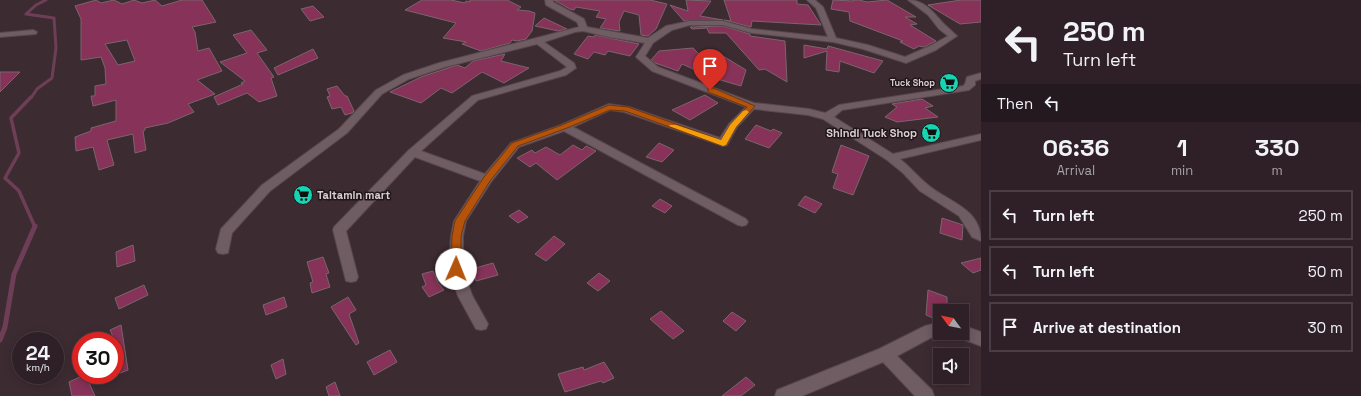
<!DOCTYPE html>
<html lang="en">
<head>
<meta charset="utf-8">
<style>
	:root { --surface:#2e2026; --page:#3a2d32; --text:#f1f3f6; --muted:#a7a3a7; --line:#493e43 }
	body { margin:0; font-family:"Space Grotesk",sans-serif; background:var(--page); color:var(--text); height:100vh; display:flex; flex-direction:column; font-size:15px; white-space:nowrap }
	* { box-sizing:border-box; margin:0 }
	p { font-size:13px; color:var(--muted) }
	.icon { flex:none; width:22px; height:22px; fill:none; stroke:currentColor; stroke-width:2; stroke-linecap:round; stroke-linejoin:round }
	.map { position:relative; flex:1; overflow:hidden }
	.side { display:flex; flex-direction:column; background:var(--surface); width:380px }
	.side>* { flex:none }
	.hud { background:#2e2026; color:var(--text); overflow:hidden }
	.needle { width:26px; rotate:302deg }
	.buttons { position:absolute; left:933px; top:304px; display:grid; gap:8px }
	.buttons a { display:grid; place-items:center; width:36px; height:36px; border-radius:0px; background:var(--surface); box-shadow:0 2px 10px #0003,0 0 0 1px var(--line); font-size:20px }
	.speed { position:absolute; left:12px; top:332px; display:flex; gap:8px; font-size:20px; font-weight:700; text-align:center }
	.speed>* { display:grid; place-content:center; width:52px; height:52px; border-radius:50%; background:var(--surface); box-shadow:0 2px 10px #0003,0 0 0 1px var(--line); line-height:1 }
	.speed small { font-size:10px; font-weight:400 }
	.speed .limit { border:6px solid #d22; background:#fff; color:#111 }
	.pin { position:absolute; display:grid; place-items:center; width:34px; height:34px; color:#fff; margin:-41px -17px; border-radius:50% 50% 50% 0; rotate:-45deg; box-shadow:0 0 4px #0007 }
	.pin .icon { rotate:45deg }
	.me { position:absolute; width:44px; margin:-22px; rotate:1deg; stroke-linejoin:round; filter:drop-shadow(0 0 3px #0008) }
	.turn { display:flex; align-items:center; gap:14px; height:84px; padding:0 16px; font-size:18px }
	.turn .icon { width:52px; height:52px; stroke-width:2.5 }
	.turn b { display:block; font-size:28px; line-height:34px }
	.then { display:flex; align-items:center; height:38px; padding:0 16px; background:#0003; gap:8px; font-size:15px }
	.eta { display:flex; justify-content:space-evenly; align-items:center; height:68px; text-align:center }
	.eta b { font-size:24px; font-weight:700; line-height:28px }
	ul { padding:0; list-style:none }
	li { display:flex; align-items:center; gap:12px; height:50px; margin:0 8px 6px; padding:0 8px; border:2px solid var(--line); border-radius:0px }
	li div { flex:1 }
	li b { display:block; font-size:15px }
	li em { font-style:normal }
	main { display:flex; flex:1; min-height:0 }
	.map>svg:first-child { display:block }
</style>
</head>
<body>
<main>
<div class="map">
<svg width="981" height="396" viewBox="0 0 981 396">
	<rect width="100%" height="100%" fill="#3d2b32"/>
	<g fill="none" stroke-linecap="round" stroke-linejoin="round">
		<polyline stroke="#6d3e56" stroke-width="3" points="31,98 37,89 52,78 56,48 54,18 26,14 36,5 46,0"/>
		<polyline stroke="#6d3e56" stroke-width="3.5" points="31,97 11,118 19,153 5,178 19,191 35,227"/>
		<polyline stroke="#6d3e56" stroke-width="5" points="0,340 5,327 14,274 35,226"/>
	</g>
	<g fill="#873258" stroke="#7a656d" fill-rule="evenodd">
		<path d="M96 0 101 3 114 0 122 4 134 0 142 3 155 0 162 6 182 0H202L216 22 192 27 195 32 198 51 209 48 222 71 197 80 215 94 188 104 194 112 168 123 145 128V130L143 131 146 150 135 153 133 134 107 140 114 165 99 170 93 147 76 151 75 137 91 131V128L116 121V100L93 106 91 96H95V86L106 84 105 68 101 57 81 60V19L75 6ZM127 40 135 61 118 65 105 44Z"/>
		<polygon points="422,0 451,0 465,3 466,1 470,2 470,0 507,0 521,7 517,10 529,11 535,13 532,31 526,39 517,41 512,40 510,43 481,51 462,44 466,42 443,38 456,23 405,10"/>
		<polygon points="554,0 650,0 667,4 656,29 648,36 641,35 639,15 624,11 619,22 620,31 600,28 606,19 596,17 600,11 576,7 574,10 570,9"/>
		<polygon points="686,0 711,1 700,16 723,20 684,21 670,5 688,11"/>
		<polygon points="724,0 797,0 797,4 808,5 821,25 752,21 751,27 724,20 731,21"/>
		<polygon points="833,0 853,1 854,0 859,0 867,2 887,0 916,17 905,17 917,24 910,25 936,41 924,47 919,46 914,49 900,42 903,41 850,21 849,12 831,9"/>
		<polygon points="961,0 981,0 981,22 960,24 928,5"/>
		<polygon points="313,6 324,17 310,21 301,9"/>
		<polygon points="544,18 567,29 558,31 535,26"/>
		<polygon points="723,26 750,34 750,36 785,41 787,82 765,69 759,70 726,33 709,33 707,28 692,29 690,27"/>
		<polygon points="251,30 267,50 257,53 274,77 271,78 277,96 259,102 247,93 218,105 214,97 243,84 241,83 245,81 220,62 247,53 233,35"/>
		<polygon points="595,35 609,38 639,44 630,56 608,51 605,55 594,52 588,59 574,54 588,36 594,37"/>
		<polygon points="804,45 827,49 828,46 883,61 874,73 840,61 839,72 826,70 827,51 804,58"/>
		<polygon points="693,48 706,61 723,56 746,70 741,86 717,79 713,84 702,81 707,75 682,64 678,71 655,63 651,60 659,51"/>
		<polygon points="313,49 318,58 278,75 274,68"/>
		<polygon points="505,54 501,61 529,68 504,83 482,72 452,93 441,88 421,103 390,92 421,77 457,65 465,68 473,61"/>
		<polygon points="0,72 20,72 0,92"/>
		<polygon points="337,86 345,96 347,96 354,111 352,113 345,115 341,107 332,109 327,97 330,96 327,89"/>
		<polygon points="705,95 718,103 690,120 672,110"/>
		<polygon points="922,99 933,106 925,108 938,117 897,122 885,117 897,107 892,104"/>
		<polygon points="756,125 771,131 773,129 782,133 769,148 745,139"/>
		<polygon points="659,143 674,150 662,162 646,157"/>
		<polygon points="573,145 582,150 586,146 596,151 557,180 536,163 530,167 517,158 532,150 535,153 546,147 560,155"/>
		<polygon points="841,145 869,156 853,195 833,188 838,174 832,172"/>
		<polygon points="805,196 822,204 815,213 798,205"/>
		<polygon points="660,199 672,206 665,213 652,206"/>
		<polygon points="519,210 528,217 518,223 509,216"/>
		<polygon points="942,218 963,225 962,240 940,233"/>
		<polygon points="554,236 565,244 546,261 535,254"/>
		<polygon points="133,245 135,261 117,267 116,252"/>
		<polygon points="323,257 329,273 326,274 330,287 312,293 310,283 313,282 307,262"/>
		<polygon points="981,258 981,270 973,273 961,263"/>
		<polygon points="493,263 498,275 476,281 472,269"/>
		<polygon points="433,271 438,283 444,290 429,297 422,287 426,285 422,274"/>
		<polygon points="599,273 610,281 598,291 587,283"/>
		<polygon points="144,285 148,295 119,309 115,298"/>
		<polygon points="928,290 947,297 947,311 940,311 940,321 926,315"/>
		<polygon points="284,297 287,307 266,315 263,305"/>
		<polygon points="348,297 356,310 349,314 359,343 356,345 331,307"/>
		<polygon points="661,311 684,331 673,339 650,319"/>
		<polygon points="732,312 746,321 736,331 723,321"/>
		<polygon points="121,325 128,370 118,374 115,341 110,330"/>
		<polygon points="390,350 397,362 374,375 367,362"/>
		<polygon points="283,359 286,374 276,379 271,365"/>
		<polygon points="604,362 614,378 603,383 601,381 565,392 558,374 583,367 584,370"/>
		<polygon points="84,375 87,375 90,385 95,396 72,396 69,382"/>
		<polygon points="746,377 755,385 741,396 722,396"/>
		<polygon points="335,382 340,396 329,396 326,387"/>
	</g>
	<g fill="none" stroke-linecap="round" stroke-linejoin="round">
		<g stroke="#57484e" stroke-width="2">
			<g id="street">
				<path d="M545 0H553V2L584 19 587 27 648 38 666 26 690 21H723L752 29 828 37 816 8 807 0H815L823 7 836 38 868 45 905 57 930 46 948 36 939 29 928 15 908 0C926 0 934 14 945 25 949 29 953 32 957 36L936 50 906 63 863 49 833 42 752 33 723 25H690L672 30 653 43 645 56 658 67 754 103 809 109 825 113 839 105 963 86 965 84 967 77 981 73V79L975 81V85L969 90 842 110 834 117 893 154 981 134V140L900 159C910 167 918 177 928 185 948 202 981 208 981 241L972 237 959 216 920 191 903 173 887 160 823 119 808 115 754 109 737 127 727 145 723 146 624 112 610 110 573 127 746 219 748 222 746 225 742 226 738 225 564 131 519 147 491 182 466 221 463 236V269L472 295 488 324 486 329 481 330 476 329 458 296 449 269 451 236 454 221 480 181 415 157 346 231 358 277 356 281 351 282 346 281 333 230 334 227 409 150 472 96 560 71 567 67 537 44 445 67 409 79 382 94 347 133 270 191 232 233 228 253 223 254 218 253 216 249 221 229 262 185 339 129 376 90 403 75 439 63 579 27 577 22 546 5ZM583 31 609 37 645 43 636 57 652 71 746 107 729 124 720 138 629 107 609 104 561 125 511 143 485 174 421 151 478 100 566 75 576 68 574 63 544 42 575 32Z"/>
				<polygon points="33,30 37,32 36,34 0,37 0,33"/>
				<polygon points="940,322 940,333 944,333 934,336 897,356 932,390 934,396 915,396 883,362 802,396 775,396 777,390 879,349 925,326"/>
				<polygon points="962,325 981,332 981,346 957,337 955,333 962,333"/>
			</g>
		</g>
		<use href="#street" fill="#705c63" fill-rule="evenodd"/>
	</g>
	<polygon fill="#b45309" stroke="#753606" points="708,88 713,88 755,106 736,127 726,145 720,145 625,111 610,110 567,128 518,146 490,181 465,221 461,236 461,269 460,272 453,272 451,269 452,236 455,221 484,177 512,143 562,125 609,105 628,107 721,140 730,125 747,107 708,92"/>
	<polygon fill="#f59e0b" points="746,110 749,112 736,127 726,145 723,146 669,126 670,125 676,125 721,140 730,125 743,111"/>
	<defs>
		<g id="supermarket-disc" transform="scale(1)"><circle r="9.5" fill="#17d5b3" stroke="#1f1619"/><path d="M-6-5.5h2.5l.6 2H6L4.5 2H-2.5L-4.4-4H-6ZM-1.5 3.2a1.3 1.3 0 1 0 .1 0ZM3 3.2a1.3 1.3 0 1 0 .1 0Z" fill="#111"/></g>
	</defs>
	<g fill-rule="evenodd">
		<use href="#supermarket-disc" x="949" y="83"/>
		<use href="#supermarket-disc" x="931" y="133"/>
		<use href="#supermarket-disc" x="303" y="195"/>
	</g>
	<g text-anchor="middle" stroke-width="3" stroke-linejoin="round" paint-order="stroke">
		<g font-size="9" font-weight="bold" fill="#dbcfd3" stroke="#1f1619" text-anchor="end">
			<text x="935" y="86">Tuck Shop</text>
		</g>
		<g font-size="11" font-weight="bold" fill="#dbcfd3" stroke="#1f1619" text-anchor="end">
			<text x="917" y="137">Shindi Tuck Shop</text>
			<text x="317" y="199" text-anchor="start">Taitamin mart</text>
		</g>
	</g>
</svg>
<div class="buttons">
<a><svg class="needle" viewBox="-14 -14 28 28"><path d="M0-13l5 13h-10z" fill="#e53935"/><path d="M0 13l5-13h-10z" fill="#a7a3a7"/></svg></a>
<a><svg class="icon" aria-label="sound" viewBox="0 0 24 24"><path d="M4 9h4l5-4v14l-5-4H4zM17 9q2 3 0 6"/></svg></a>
</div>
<div class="speed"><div>24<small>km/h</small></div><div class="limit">30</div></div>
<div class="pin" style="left:710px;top:90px;background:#d93025"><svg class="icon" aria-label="arrive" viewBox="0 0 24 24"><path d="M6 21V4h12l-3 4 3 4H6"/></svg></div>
<svg class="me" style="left:456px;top:269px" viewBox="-20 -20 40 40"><circle r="19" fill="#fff"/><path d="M0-13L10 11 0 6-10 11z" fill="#b45309"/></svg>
</div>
<section class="side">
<div class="hud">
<div class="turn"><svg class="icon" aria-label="left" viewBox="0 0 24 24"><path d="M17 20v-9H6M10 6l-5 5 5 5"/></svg><div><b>250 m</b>Turn left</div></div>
<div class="then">Then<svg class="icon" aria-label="left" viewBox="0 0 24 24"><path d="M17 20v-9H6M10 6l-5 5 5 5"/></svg></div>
</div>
<div class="eta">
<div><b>06:36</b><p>Arrival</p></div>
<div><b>1</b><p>min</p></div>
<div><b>330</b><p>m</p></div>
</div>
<ul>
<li><svg class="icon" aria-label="left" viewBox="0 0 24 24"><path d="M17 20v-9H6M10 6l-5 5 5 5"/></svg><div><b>Turn left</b></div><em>250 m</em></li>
<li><svg class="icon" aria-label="left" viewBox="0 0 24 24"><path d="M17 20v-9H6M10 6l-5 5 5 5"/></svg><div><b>Turn left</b></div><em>50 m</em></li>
<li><svg class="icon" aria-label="arrive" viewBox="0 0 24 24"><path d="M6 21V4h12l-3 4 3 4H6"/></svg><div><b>Arrive at destination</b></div><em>30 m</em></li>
</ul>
</section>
</main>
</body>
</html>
